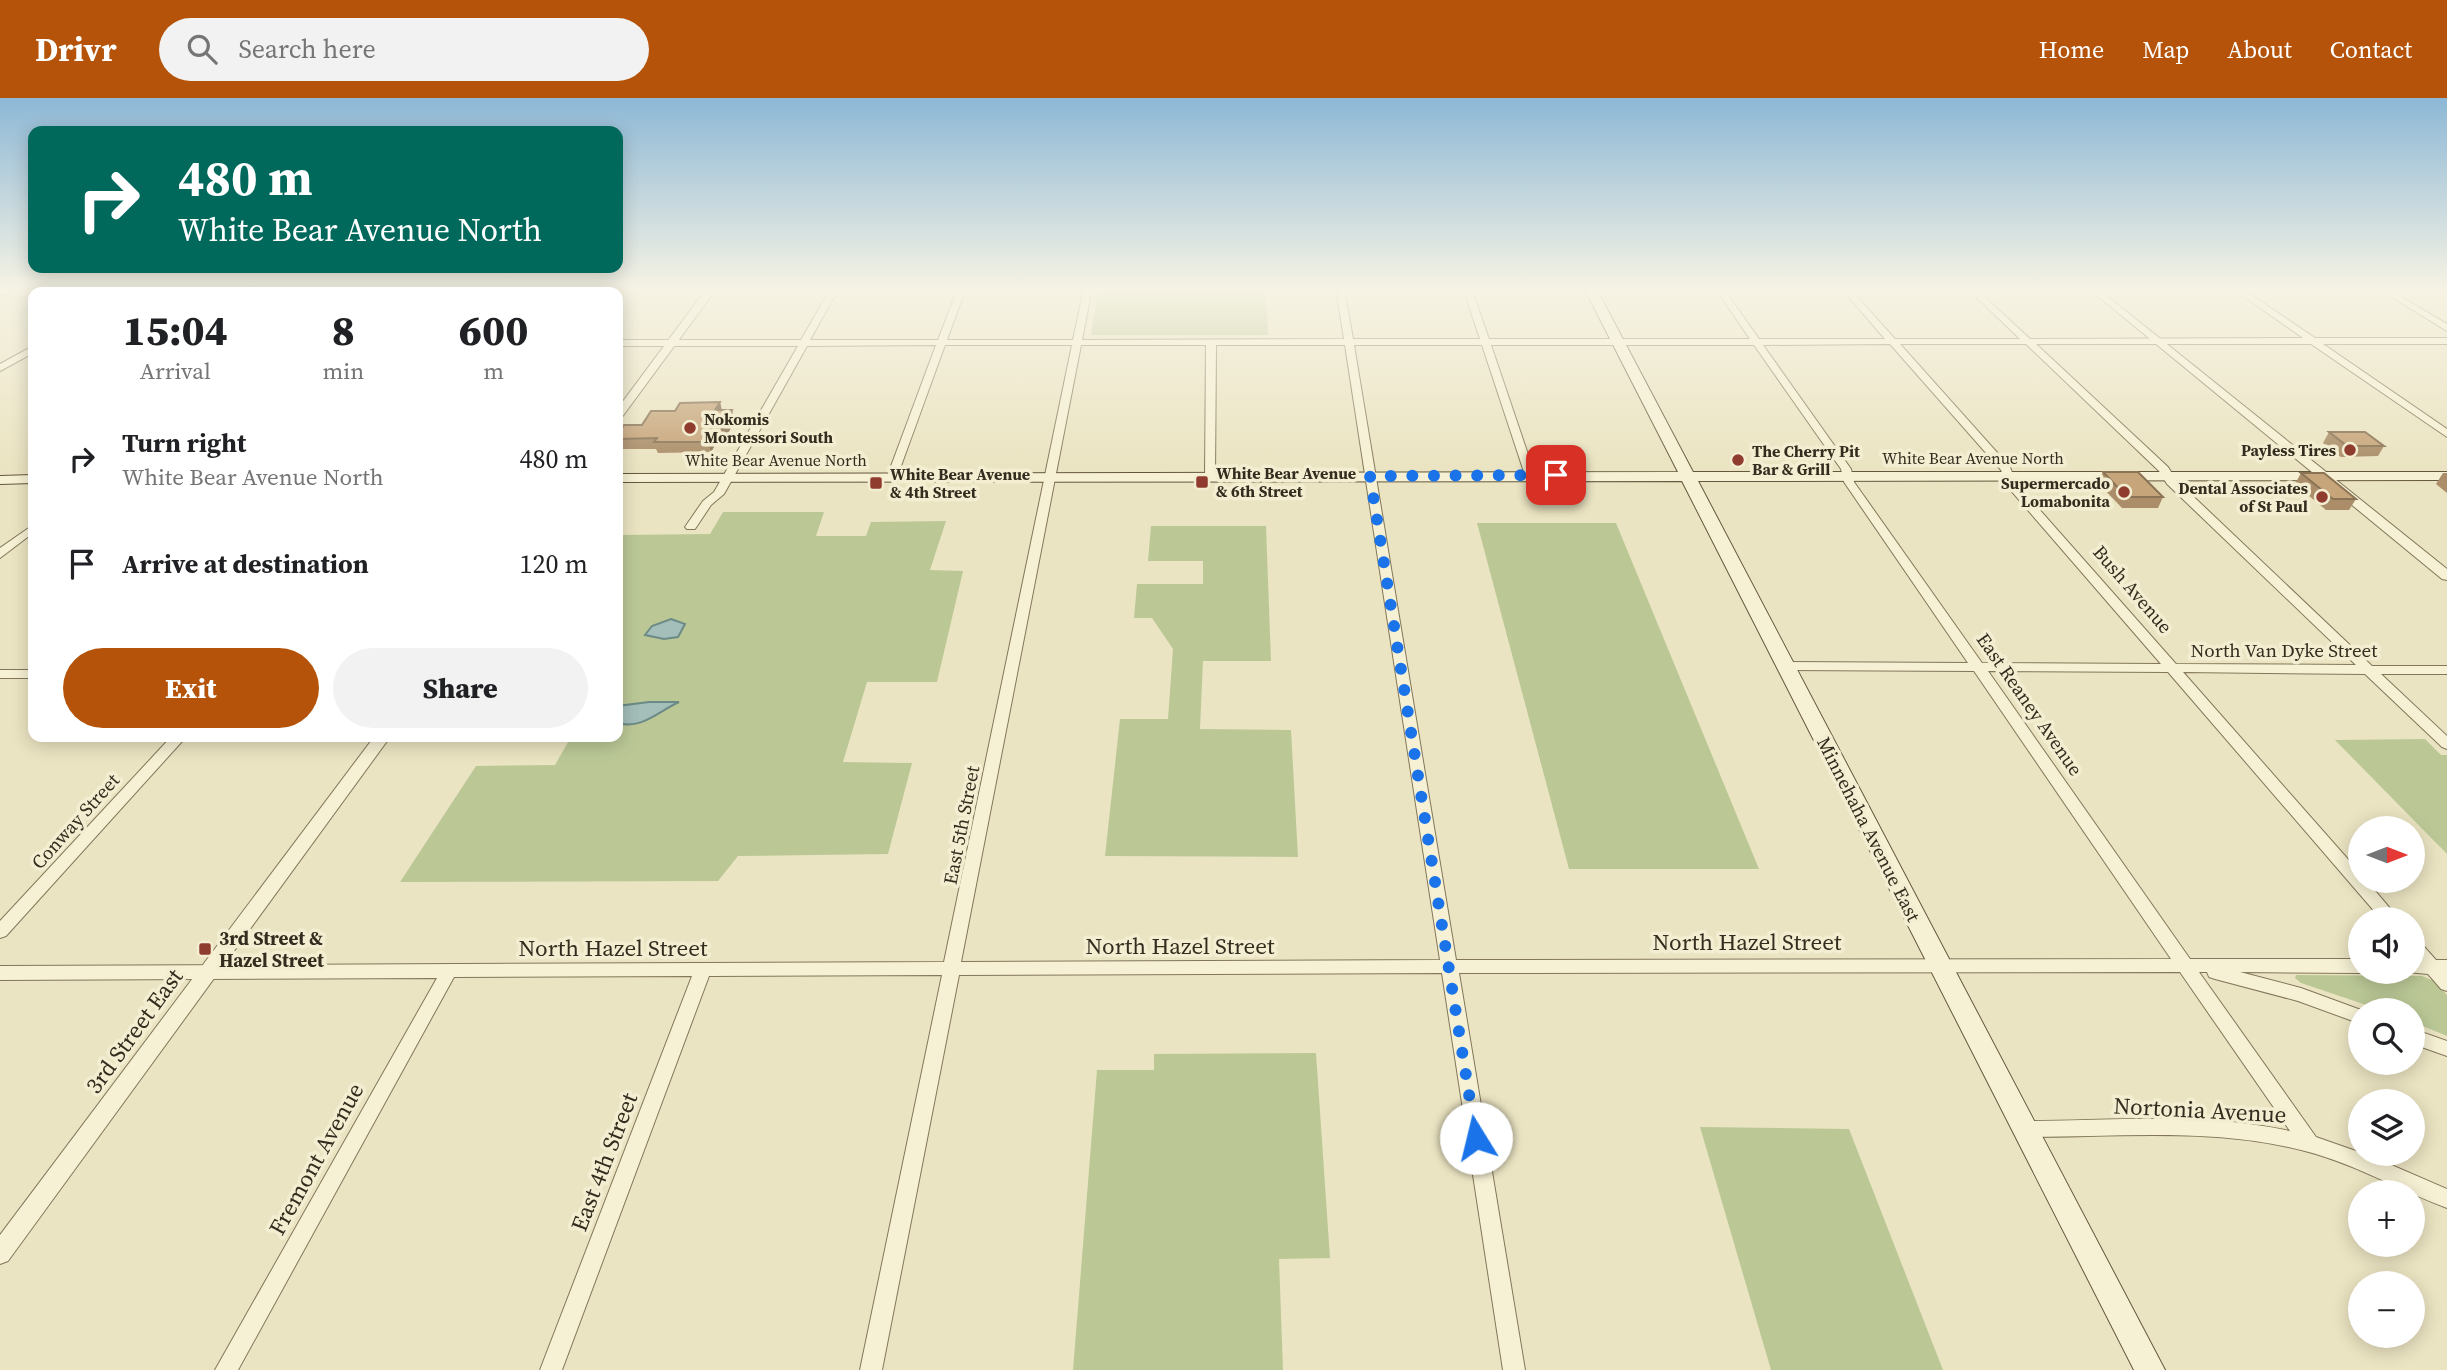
<!DOCTYPE html>
<html lang="en">
<head>
<meta charset="utf-8">
<style>
	:root { --surface:#fff; --page:#f2f2f2; --text:#202124; --muted:#757577; --accent:#b45309 }
	body { margin:0; font-family:"Source Serif 4",serif; background:var(--page); color:var(--text); height:100vh; display:flex; flex-direction:column; font-size:26px; white-space:nowrap }
	* { box-sizing:border-box; margin:0 }
	p { font-size:23px; color:var(--muted) }
	.icon { flex:none; width:38px; height:38px; fill:none; stroke:currentColor; stroke-width:2; stroke-linecap:round; stroke-linejoin:round }
	.map { position:relative; flex:1; overflow:hidden }
	.details { position:absolute; left:28px; top:189px; width:595px; height:455px; display:flex; flex-direction:column; background:var(--surface); border-radius:14px; box-shadow:0 4px 18px #0003 }
	.details>* { flex:none }
	.banner { position:absolute; left:28px; top:28px; width:595px; height:147px; border-radius:14px; box-shadow:0 4px 18px #0003; background:#00695c; color:#fff; overflow:hidden }
	.needle { width:46px; rotate:90deg }
	.controls { position:absolute; left:2348px; top:718px; display:grid; gap:14px }
	.controls a { display:grid; place-items:center; width:77px; height:77px; border-radius:50%; background:var(--surface); box-shadow:0 4px 18px #0003; font-size:35px }
	.pin { position:absolute; display:grid; place-items:center; width:60px; height:60px; color:#fff; margin:-30px; border-radius:14px; box-shadow:0 4px 10px #0006 }
	.me { position:absolute; width:77px; margin:-38px; rotate:351deg; stroke-linejoin:round; filter:drop-shadow(0 0 5px #0008) }
	.turn { display:flex; align-items:center; gap:24px; height:147px; padding:0 35px; font-size:32px }
	.turn .icon { width:91px; height:91px; stroke-width:2.5 }
	.turn b { display:block; font-size:49px; line-height:60px }
	.eta { display:flex; justify-content:space-evenly; align-items:center; height:119px; text-align:center }
	.eta b { font-size:42px; font-weight:800; line-height:49px }
	.primary-button { display:flex; gap:14px; margin-top:auto; padding:14px 35px }
	.primary-button a { flex:1; height:80px; border-radius:42px; background:var(--accent); color:#fff; font-size:28px; font-weight:800; line-height:80px; text-align:center }
	.primary-button a+a { background:var(--page); color:var(--text) }
	ul { padding:0; list-style:none }
	li { display:flex; align-items:center; gap:21px; height:105px; padding:0 35px }
	li div { flex:1 }
	li b { display:block; font-size:26px }
	li em { font-style:normal }
	header { display:flex; align-items:center; gap:42px; box-sizing:border-box; height:98px; padding:0 35px; background:var(--accent); color:#fff }
	header strong { font-size:33px }
	nav { display:flex; gap:38px; margin-inline-start:auto; font-size:24px }
	.search { width:490px; height:63px; background:var(--page); display:flex; align-items:center; gap:18px; box-sizing:border-box; padding:0 24px; border-radius:38px; color:var(--muted); font-size:26px }
	.map>svg:first-child { display:block }
</style>
</head>
<body>
<header>
<strong>Drivr</strong>
<div class="search"><svg class="icon" aria-label="search" viewBox="0 0 24 24"><circle cx="10" cy="10" r="6"/><path d="M15 15l6 6"/></svg>Search here</div>
<nav><a>Home</a><a>Map</a><a>About</a><a>Contact</a></nav>
</header>
<div class="map">
<svg width="2447" height="1272" viewBox="0 0 2447 1272">
	<rect width="100%" height="100%" fill="#ebe4c2"/>
	<g fill="#bbc896">
		<polygon points="1099,190 1266,190 1268,237 1091,237"/>
		<polygon points="723,414 824,414 816,438 866,438 871,424 946,423 930,472 963,473 937,584 867,584 843,664 912,665 888,756 738,758 718,783 400,784 476,668 555,667 571,639 618,639 618,437 710,436"/>
		<polygon points="1477,425 1616,425 1759,771 1569,771"/>
		<polygon points="1151,428 1266,428 1271,563 1203,563 1200,631 1291,632 1298,759 1105,758 1120,621 1168,621 1173,551 1152,520 1134,520 1137,486 1203,486 1203,463 1148,463"/>
		<polygon points="2425,641 2441,657 2447,657 2447,756 2335,642"/>
		<polygon points="2296,877 2422,878 2434,883 2447,897 2447,938 2413,924 2413,912 2381,912 2301,885 2295,880"/>
		<polygon points="1316,955 1330,1160 1279,1161 1283,1272 1073,1272 1097,972 1154,972 1154,956"/>
		<polygon points="1700,1029 1849,1031 1943,1272 1771,1272"/>
	</g>
	<g fill="#a4beba" stroke="#6c8b87" stroke-width="2">
		<polygon points="671,521 685,526 678,539 664,541 645,537 652,528"/>
		<path d="M649 604H679C659 613 641 632 618 625V608Z"/>
	</g>
	<g fill="none" stroke-linecap="round" stroke-linejoin="round">
		<g stroke="#83765a" stroke-width="2">
			<g id="minor">
				<polygon points="7,190 17,190 0,199 0,193"/>
				<polygon points="136,190 146,190 140,194 130,194"/>
				<polygon points="333,190 342,190 337,194 328,194"/>
				<polygon points="458,190 467,190 463,194 454,194"/>
				<polygon points="583,190 592,190 588,194 579,194"/>
				<path d="M831 190H839L810 242H938L958 190H966L947 242H1073L1084 190H1092L1082 242 1344 241 1336 190H1344L1353 241H1480L1463 190H1471L1489 241H1750L1715 190H1723L1759 241H1885L1841 190H1849L1895 241H2020L1967 190H1975L2030 241 2303 240 2232 190H2241L2315 240H2447V246H2323L2447 331V339L2311 246H2036L2168 369 2176 382 2372 568H2447V576H2381L2447 638V651L2442 649 2365 576 2183 574 2361 776V782H2366L2399 821H2381L2168 574 1988 573 2190 861H2361V873H2365L2361 875 2240 874 2301 890 2361 912V926L2298 903 2215 881 2209 879 2207 874H2199L2316 1039 2373 1059 2447 1091V1110C2399 1092 2355 1066 2305 1053 2214 1029 2116 1039 2024 1039L2017 1037 2015 1031 2017 1025 2024 1023C2112 1023 2203 1014 2290 1033L2180 874 1459 875 1525 1272H1503L1442 875 959 877 882 1272H860L942 877 709 878 562 1272H540L692 878 454 879 238 1272H215L437 880 0 882V868L944 864 1072 247H945L897 379 892 382 887 379 936 247 807 248 724 396 711 407 695 431H687L685 429 703 403 714 394 798 248H618V242H801ZM1890 246 2001 372 2007 388 2161 566 1982 565 1854 384 1851 371 1763 247ZM1900 246H2026L2159 373 2167 386 2356 567 2176 566 2016 385 2010 369ZM1081 247H1206L1205 379 1210 382 1215 379 1216 247H1345L1440 862 961 864ZM1354 247H1482L1525 377 1530 380 1535 377 1491 247H1754L1841 371 1844 384 1968 565 1785 564 1778 568 1785 572 1974 573 2171 861 1456 862Z"/>
				<polygon points="2377,190 2386,190 2447,226 2447,233"/>
				<polygon points="33,248 33,255 0,273 0,266"/>
				<polygon points="33,427 33,435 0,460 0,450"/>
				<rect x="0" y="572" width="33" height="8"/>
				<polygon points="171,639 186,639 6,838 0,840 0,823"/>
				<polygon points="2413,841 2419,843 2436,862 2447,862 2447,893 2441,891 2428,876 2407,874 2413,873 2413,862 2417,862 2413,859"/>
				<polygon points="2413,931 2447,943 2447,958 2413,946"/>
			</g>
		</g>
		<g stroke="#83765a" stroke-width="2">
			<g id="tertiary">
				<polygon points="707,190 717,190 622,319 618,320 618,310"/>
				<polygon points="2088,190 2097,190 2447,471 2447,482 2442,481"/>
				<polygon points="374,639 390,639 8,1163 0,1166 0,1137"/>
			</g>
		</g>
		<g stroke="#65573d" stroke-width="2">
			<g id="secondary">
				<polygon points="1584,190 1596,190 1693,374 2447,374 2447,382 1698,383 2165,1272 2134,1272 1682,383 618,384 618,376 1678,374"/>
				<polygon points="33,377 33,385 0,386 0,378"/>
			</g>
		</g>
		<use href="#minor" fill="#f6f1d4" fill-rule="evenodd"/>
		<use href="#tertiary" fill="#f6f1d4" fill-rule="evenodd"/>
		<use href="#secondary" fill="#f6f1d4" fill-rule="evenodd"/>
	</g>
	<g fill="#ab8e69">
		<polygon points="720,304 722,312 735,322 722,347 715,347 711,354 658,355 656,351 619,351 618,337 642,327"/>
		<polygon points="2329,334 2384,348 2378,358 2341,359 2323,345"/>
		<polygon points="2103,374 2163,399 2158,410 2122,410 2098,385"/>
		<polygon points="2301,375 2356,401 2349,412 2326,412 2295,386"/>
		<polygon points="2443,375 2447,375 2447,395 2436,386"/>
	</g>
	<g fill="#8b7455">
		<polygon points="720,304 722,315 715,312"/>
		<polygon points="732,312 735,322 722,347 719,337"/>
		<polygon points="712,337 715,347 711,354 708,344"/>
	</g>
	<g fill="#c7a57a" stroke="#8b7455" stroke-width="2">
		<polygon points="720,304 715,312 732,312 719,337 712,337 708,344 654,344 657,340 618,341 618,337 624,327 642,327 651,313 675,313 680,305"/>
		<polygon points="2329,334 2365,334 2384,348 2347,348"/>
		<polygon points="2103,374 2138,374 2163,399 2127,399"/>
		<polygon points="2301,375 2324,375 2356,401 2333,401"/>
	</g>
	<linearGradient id="sky" x2="0" y2="1"><stop stop-color="#8db8d6"/><stop offset="0.52" stop-color="#f6f3e4"/><stop offset="1" stop-color="#f6f3e4" stop-opacity="0"/></linearGradient>
	<rect width="2447" height="368" fill="url(#sky)"/>
	<g fill="none" stroke-linecap="round" stroke-linejoin="round">
		<polyline stroke="#1a73e8" stroke-width="12" stroke-dasharray="0 21.6" points="1476,1040 1370,378 1556,377"/>
	</g>
	<g fill="#8f3b2e" stroke="#f3eed1" stroke-width="2.5">
		<circle cx="690" cy="330" r="7"/>
		<circle cx="2350" cy="352" r="7"/>
		<circle cx="1738" cy="362" r="7"/>
		<rect x="1195" y="377" width="14" height="14" rx="3.5"/>
		<rect x="869" y="378" width="14" height="14" rx="3.5"/>
		<circle cx="2124" cy="394" r="7"/>
		<circle cx="2322" cy="399" r="7"/>
		<rect x="198" y="844" width="14" height="14" rx="3.5"/>
	</g>
	<g text-anchor="middle" stroke-width="7" stroke-linejoin="round" paint-order="stroke">
		<g font-size="16" font-weight="bold" fill="#342c1e" stroke="#f3eed1" text-anchor="start">
			<text x="704" y="327">Nokomis<tspan x="704" dy="18">Montessori South</tspan></text>
			<text x="2336" y="358" text-anchor="end">Payless Tires</text>
			<text x="1752" y="359">The Cherry Pit<tspan x="1752" dy="18">Bar &amp; Grill</tspan></text>
			<text x="1216" y="381">White Bear Avenue<tspan x="1216" dy="18">&amp; 6th Street</tspan></text>
			<text x="890" y="382">White Bear Avenue<tspan x="890" dy="18">&amp; 4th Street</tspan></text>
			<text x="2110" y="391" text-anchor="end">Supermercado<tspan x="2110" dy="18">Lomabonita</tspan></text>
			<text x="2308" y="396" text-anchor="end">Dental Associates<tspan x="2308" dy="18">of St Paul</tspan></text>
		</g>
		<g font-size="16" fill="#342c1e" stroke="#f3eed1">
			<text x="1973" y="366">White Bear Avenue North</text>
			<text x="776" y="368">White Bear Avenue North</text>
		</g>
		<g font-size="19" fill="#342c1e" stroke="#f3eed1">
			<text transform="translate(2133 491) rotate(49)" y="7">Bush Avenue</text>
			<text x="2284" y="559">North Van Dyke Street</text>
			<text transform="translate(2030 606) rotate(55)" y="7">East Reaney Avenue</text>
			<text transform="translate(75 723) rotate(-48)" y="7">Conway Street</text>
			<text transform="translate(961 727) rotate(-79)" y="7">East 5th Street</text>
			<text transform="translate(1869 731) rotate(63)" y="7">Minnehaha Avenue East</text>
		</g>
		<g font-size="19" font-weight="bold" fill="#342c1e" stroke="#f3eed1" text-anchor="start">
			<text x="219" y="847">3rd Street &amp;<tspan x="219" dy="22">Hazel Street</tspan></text>
		</g>
		<g font-size="23" fill="#342c1e" stroke="#f3eed1">
			<text x="1747" y="852">North Hazel Street</text>
			<text x="1180" y="856">North Hazel Street</text>
			<text x="613" y="858">North Hazel Street</text>
			<text transform="translate(134 933) rotate(-54)" y="8">3rd Street East</text>
			<text transform="translate(2200 1012) rotate(3)" y="8">Nortonia Avenue</text>
			<text transform="translate(316 1061) rotate(-61)" y="8">Fremont Avenue</text>
			<text transform="translate(604 1064) rotate(-69)" y="8">East 4th Street</text>
		</g>
	</g>
</svg>
<div class="controls">
<a><svg class="needle" viewBox="-14 -14 28 28"><path d="M0-13l5 13h-10z" fill="#e53935"/><path d="M0 13l5-13h-10z" fill="#757577"/></svg></a>
<a><svg class="icon" aria-label="sound" viewBox="0 0 24 24"><path d="M4 9h4l5-4v14l-5-4H4zM17 9q2 3 0 6"/></svg></a>
<a><svg class="icon" aria-label="search" viewBox="0 0 24 24"><circle cx="10" cy="10" r="6"/><path d="M15 15l6 6"/></svg></a>
<a><svg class="icon" aria-label="layers" viewBox="0 0 24 24"><path d="M12 4l9 5-9 5-9-5zM3 14l9 5 9-5"/></svg></a>
<a>+</a>
<a>−</a>
</div>
<div class="pin" style="left:1556px;top:377px;background:#d93025"><svg class="icon" aria-label="arrive" viewBox="0 0 24 24"><path d="M6 21V4h12l-3 4 3 4H6"/></svg></div>
<svg class="me" style="left:1476px;top:1040px" viewBox="-20 -20 40 40"><circle r="19" fill="#fff"/><path d="M0-13L10 11 0 6-10 11z" fill="#1a73e8"/></svg>
<div class="banner">
<div class="turn"><svg class="icon" aria-label="right" viewBox="0 0 24 24"><path d="M7 20v-9h11M14 6l5 5-5 5"/></svg><div><b>480 m</b>White Bear Avenue North</div></div>
</div>
<section class="details">
<div class="eta">
<div><b>15:04</b><p>Arrival</p></div>
<div><b>8</b><p>min</p></div>
<div><b>600</b><p>m</p></div>
</div>
<ul>
<li><svg class="icon" aria-label="right" viewBox="0 0 24 24"><path d="M7 20v-9h11M14 6l5 5-5 5"/></svg><div><b>Turn right</b><p>White Bear Avenue North</p></div><em>480 m</em></li>
<li><svg class="icon" aria-label="arrive" viewBox="0 0 24 24"><path d="M6 21V4h12l-3 4 3 4H6"/></svg><div><b>Arrive at destination</b></div><em>120 m</em></li>
</ul>
<div class="primary-button"><a>Exit</a><a>Share</a></div>
</section>
</div>
</body>
</html>
